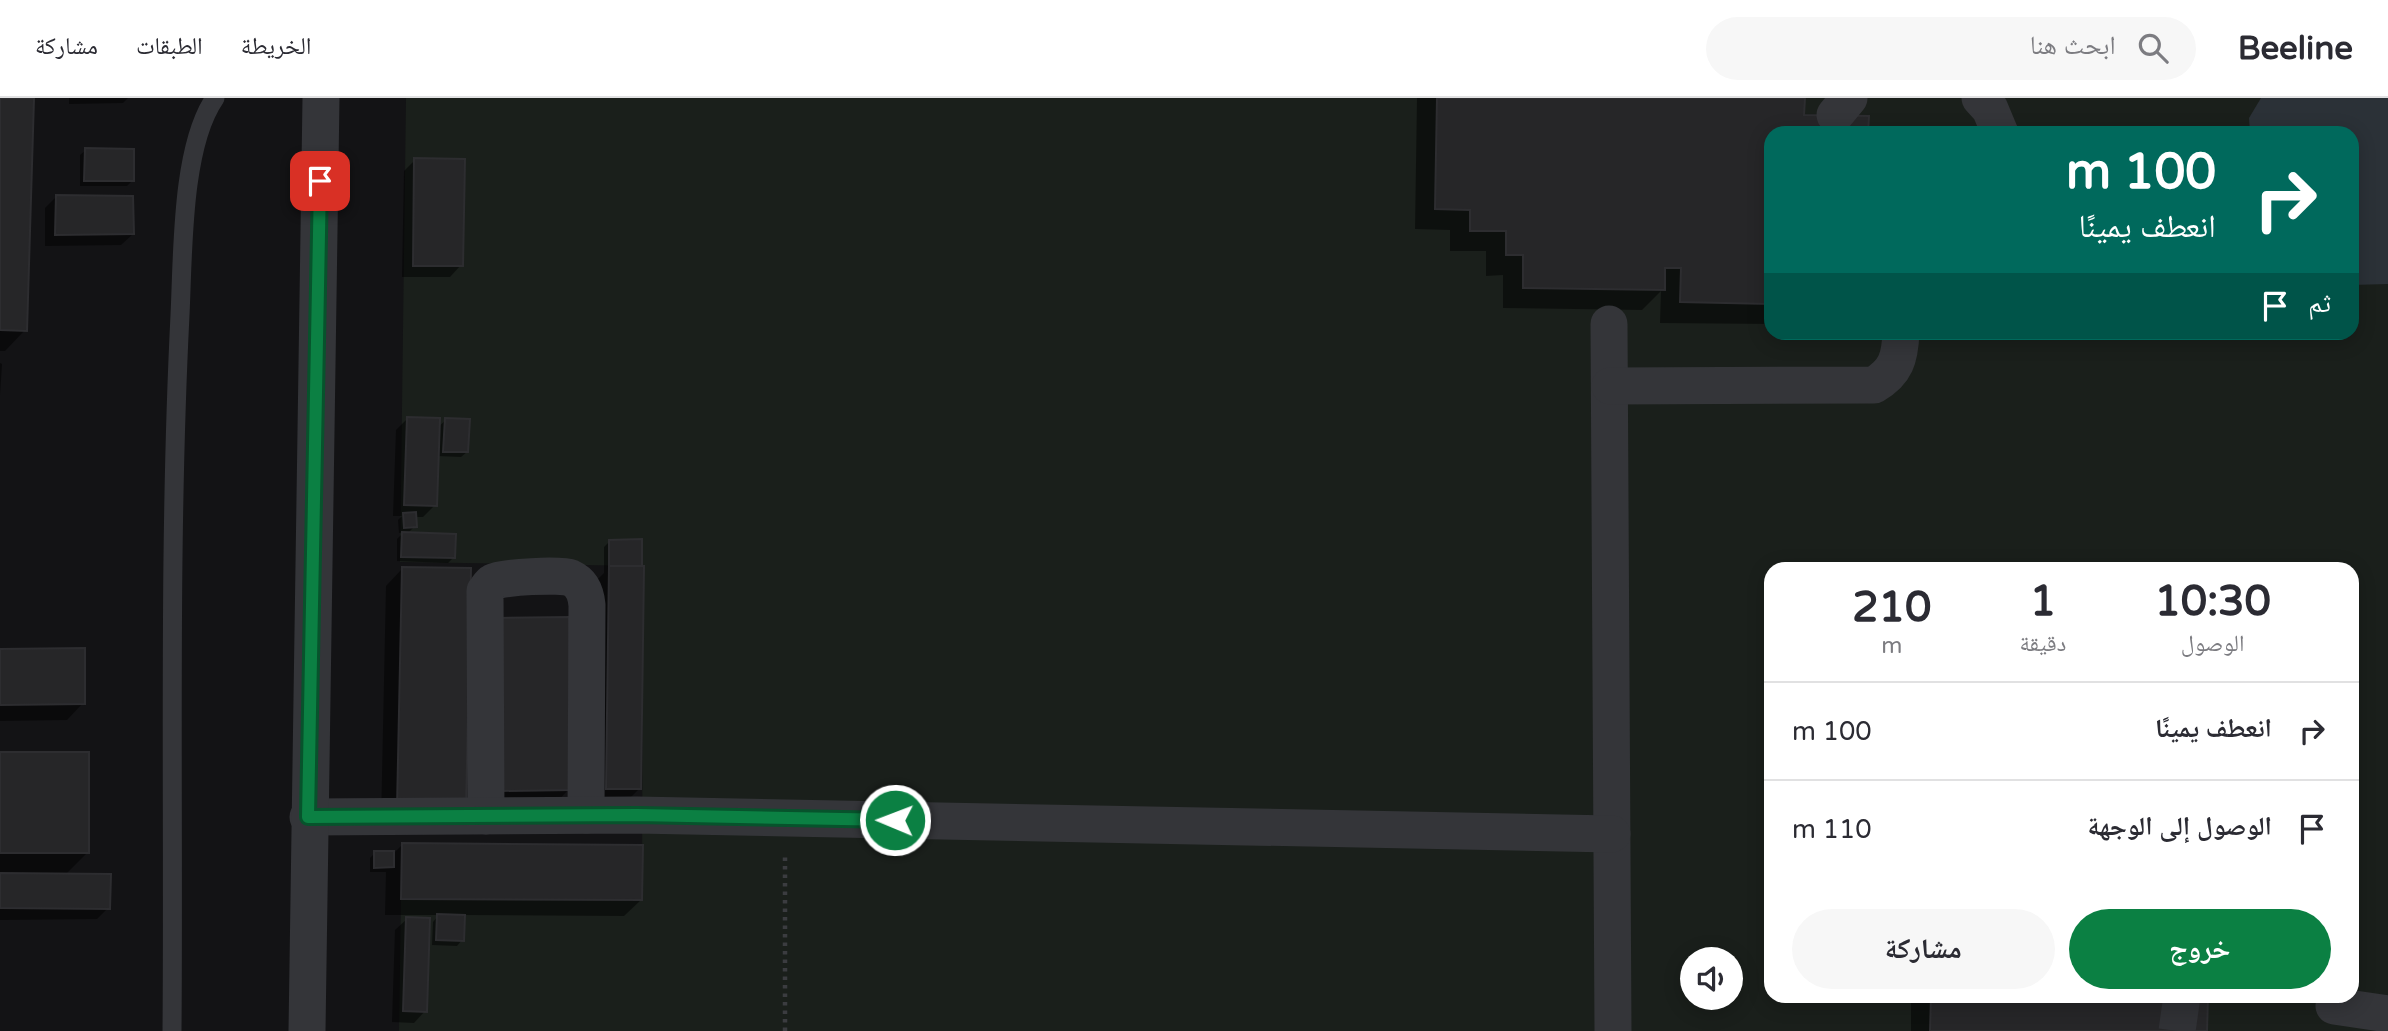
<!DOCTYPE html>
<html lang="ar">
<head>
<meta charset="utf-8">
<style>
	:root { --surface:#fff; --page:#f7f7f7; --text:#2b2b33; --muted:#7c7c81; --line:#e1e1e2; --accent:#0b8043 }
	body { margin:0; font-family:"Varela Round","Noto Naskh Arabic",sans-serif; background:var(--page); color:var(--text); direction:rtl; height:100vh; display:flex; flex-direction:column; font-size:26px; white-space:nowrap }
	* { box-sizing:border-box; margin:0 }
	p { font-size:23px; color:var(--muted) }
	.icon { flex:none; width:38px; height:38px; fill:none; stroke:currentColor; stroke-width:2; stroke-linecap:round; stroke-linejoin:round }
	.map { position:relative; flex:1; overflow:hidden; direction:ltr }
	.sheet { position:absolute; left:1764px; top:464px; width:595px; height:441px; display:flex; flex-direction:column; background:var(--surface); border-radius:21px; box-shadow:0 4px 18px #0003; direction:rtl }
	.sheet>* { flex:none }
	.top-card { position:absolute; left:1764px; top:28px; width:595px; height:214px; border-radius:21px; box-shadow:0 4px 18px #0003; direction:rtl; background:#00695c; color:#fff; overflow:hidden }
	.tools { position:absolute; left:1680px; top:849px; display:grid; gap:14px }
	.tools a { display:grid; place-items:center; width:63px; height:63px; border-radius:50%; background:var(--surface); box-shadow:0 4px 18px #0003; font-size:35px }
	.pin { position:absolute; display:grid; place-items:center; width:60px; height:60px; color:#fff; margin:-30px; border-radius:14px; box-shadow:0 4px 10px #0006 }
	.me { position:absolute; width:77px; margin:-38px; rotate:271deg; stroke-linejoin:round; filter:drop-shadow(0 0 5px #0008) }
	.turn { display:flex; align-items:center; gap:24px; height:147px; padding:0 28px; font-size:32px }
	.turn .icon { width:91px; height:91px; stroke-width:2.5 }
	.turn b { display:block; font-size:49px; line-height:60px }
	.then { display:flex; align-items:center; height:66px; padding:0 28px; background:#0003; gap:14px; font-size:26px }
	.eta { display:flex; justify-content:space-evenly; align-items:center; height:119px; text-align:center }
	.eta b { font-size:42px; font-weight:700; line-height:49px }
	.action { display:flex; gap:14px; margin-top:auto; padding:14px 28px }
	.action a { flex:1; height:80px; border-radius:42px; background:var(--accent); color:#fff; font-size:28px; font-weight:700; line-height:80px; text-align:center }
	.action a+a { background:var(--page); color:var(--text) }
	ul { padding:0; list-style:none }
	li { display:flex; align-items:center; gap:21px; height:98px; padding:0 28px; border-top:2px solid var(--line) }
	li div { flex:1 }
	li b { display:block; font-size:26px }
	li em { font-style:normal }
	header { display:flex; align-items:center; gap:42px; box-sizing:border-box; height:98px; padding:0 35px; background:var(--surface); border-bottom:2px solid var(--line) }
	header strong { font-size:33px }
	nav { display:flex; gap:38px; margin-inline-start:auto; font-size:24px }
	.search { width:490px; height:63px; background:var(--page); display:flex; align-items:center; gap:18px; box-sizing:border-box; padding:0 24px; border-radius:38px; color:var(--muted); font-size:26px }
	.map>svg:first-child { display:block }
</style>
</head>
<body>
<header>
<strong>Beeline</strong>
<div class="search"><svg class="icon" aria-label="search" viewBox="0 0 24 24"><circle cx="10" cy="10" r="6"/><path d="M15 15l6 6"/></svg>ابحث هنا</div>
<nav><a>الخريطة</a><a>الطبقات</a><a>مشاركة</a></nav>
</header>
<div class="map">
<svg width="2388" height="933" viewBox="0 0 2388 933">
	<rect width="100%" height="100%" fill="#131315"/>
	<path fill="#1a1f1b" fill-rule="evenodd" d="M406 0H2388V933H399L401 801 642 802 643 468 400 464ZM1771 35H2352V234H1771ZM1771 471H2352V898H1771ZM1692 861H1731V900H1692Z"/>
	<polygon fill="#2b3137" points="2261,0 2388,0 2388,186 2352,187 2352,35 2250,35 2249,20"/>
	<g fill="#0007">
		<polygon points="0,0 32,0 25,232 5,253 0,253"/>
		<polygon points="69,0 128,0 123,5 69,6"/>
		<polygon points="1417,0 1803,0 1803,19 1867,35 1771,35 1771,226 1660,225 1661,193 1642,212 1503,210 1503,177 1486,178 1486,153 1450,153 1450,132 1415,131"/>
		<polygon points="86,52 132,83 127,88 80,88 80,57"/>
		<polygon points="415,62 461,167 450,179 402,179 404,73"/>
		<polygon points="56,99 133,136 121,147 45,148 45,110"/>
		<polygon points="0,265 2,266 0,297"/>
		<polygon points="407,321 438,329 446,322 467,354 461,359 437,358 435,407 423,419 414,419 415,428 407,436 454,459 448,465 397,463 397,441 404,434 399,435 398,422 402,418 393,418 396,332"/>
		<polygon points="609,444 639,691 623,707 590,707 593,486 604,475 604,449"/>
		<polygon points="402,471 465,710 381,726 386,488"/>
		<polygon points="483,539 569,691 553,708 485,709"/>
		<polygon points="0,552 83,605 67,622 0,623"/>
		<polygon points="0,656 87,755 65,777 108,810 97,821 0,822"/>
		<polygon points="402,747 641,802 624,818 463,817 462,842 457,848 432,847 433,824 439,817 385,817 386,774 370,774 370,760 375,755 392,757"/>
		<polygon points="407,821 425,913 414,925 392,924 395,832"/>
		<polygon points="1911,898 2206,898 2205,933 1911,933"/>
	</g>
	<g fill="#262628" stroke="#2d2d30" stroke-width="2">
		<polygon points="0,0 34,0 27,233 0,232"/>
		<polygon points="1437,0 1805,0 1804,17 1869,18 1868,35 1771,35 1771,206 1680,204 1681,170 1665,170 1665,192 1523,190 1523,157 1506,157 1506,133 1470,133 1470,112 1435,111"/>
		<polygon points="85,50 134,51 134,83 84,83"/>
		<polygon points="414,60 465,61 463,168 413,168"/>
		<polygon points="56,97 133,98 134,136 55,137"/>
		<polygon points="407,319 440,320 437,408 404,407"/>
		<polygon points="445,320 470,321 468,354 443,354"/>
		<polygon points="416,414 417,429 404,430 403,415"/>
		<polygon points="402,434 456,436 455,460 401,459"/>
		<polygon points="642,441 642,468 609,468 609,442"/>
		<polygon points="609,468 644,468 641,691 606,691"/>
		<polygon points="402,469 471,470 466,711 397,710"/>
		<polygon points="569,519 571,692 501,693 499,520"/>
		<polygon points="85,550 85,606 0,607 0,551"/>
		<rect x="0" y="654" width="89" height="101"/>
		<polygon points="402,745 643,747 642,802 401,801"/>
		<polygon points="374,753 394,753 394,769 374,770"/>
		<polygon points="0,775 111,776 110,811 0,810"/>
		<polygon points="437,816 465,817 464,843 436,842"/>
		<polygon points="406,819 430,820 427,914 403,913"/>
		<polygon points="1931,898 2208,898 2207,933 1930,933"/>
	</g>
	<g fill="none" stroke-linecap="round" stroke-linejoin="round">
		<polyline stroke="#303135" stroke-width="37" stroke-dasharray="37 18" stroke-linecap="butt" points="2177,933 2182,898"/>
		<polyline stroke="#3b3c40" stroke-width="4.5" stroke-dasharray="3.5 5" stroke-linecap="butt" points="785,933 785,755"/>
		<path stroke="#343539" stroke-width="19" d="M172 933C174 694 168 456 180 217 183 157 181 49 215 0"/>
		<g stroke="#343539" stroke-width="37">
			<polyline points="1980,0 1990,11 2000,35"/>
			<polyline points="1835,17 1849,0"/>
			<polyline points="1609,226 1613,933"/>
			<path d="M1610 288 1874 287C1896 274 1900 260 1901 234"/>
			<path d="M486 718 485 493C488 490 489 486 493 484 502 479 561 476 571 480 582 485 586 496 587 507L586 717"/>
			<polyline points="308,719 637,717 1612,736"/>
			<polyline points="2334,908 2388,916"/>
			<polyline points="307,933 321,0"/>
		</g>
	</g>
	<g fill="none" stroke-linecap="round" stroke-linejoin="round">
		<g stroke="#07532c" stroke-width="18">
			<polyline id="route" points="320,83 308,719 637,717 895,722"/>
		</g>
		<use href="#route" stroke="#0b8043" stroke-width="12"/>
	</g>
</svg>
<div class="tools">
<a><svg class="icon" aria-label="sound" viewBox="0 0 24 24"><path d="M4 9h4l5-4v14l-5-4H4zM17 9q2 3 0 6"/></svg></a>
</div>
<div class="pin" style="left:320px;top:83px;background:#d93025"><svg class="icon" aria-label="arrive" viewBox="0 0 24 24"><path d="M6 21V4h12l-3 4 3 4H6"/></svg></div>
<svg class="me" style="left:895px;top:722px" viewBox="-20 -20 40 40"><circle r="17" fill="#0b8043" stroke="#fff" stroke-width="3"/><path d="M0-11L8 9 0 5-8 9z" fill="#fff"/></svg>
<div class="top-card">
<div class="turn"><svg class="icon" aria-label="right" viewBox="0 0 24 24"><path d="M7 20v-9h11M14 6l5 5-5 5"/></svg><div><b>100 m</b>انعطف يمينًا</div></div>
<div class="then">ثم<svg class="icon" aria-label="arrive" viewBox="0 0 24 24"><path d="M6 21V4h12l-3 4 3 4H6"/></svg></div>
</div>
<section class="sheet">
<div class="eta">
<div><b>10:30</b><p>الوصول</p></div>
<div><b>1</b><p>دقيقة</p></div>
<div><b>210</b><p>m</p></div>
</div>
<ul>
<li><svg class="icon" aria-label="right" viewBox="0 0 24 24"><path d="M7 20v-9h11M14 6l5 5-5 5"/></svg><div><b>انعطف يمينًا</b></div><em>100 m</em></li>
<li><svg class="icon" aria-label="arrive" viewBox="0 0 24 24"><path d="M6 21V4h12l-3 4 3 4H6"/></svg><div><b>الوصول إلى الوجهة</b></div><em>110 m</em></li>
</ul>
<div class="action"><a>خروج</a><a>مشاركة</a></div>
</section>
</div>
</body>
</html>
